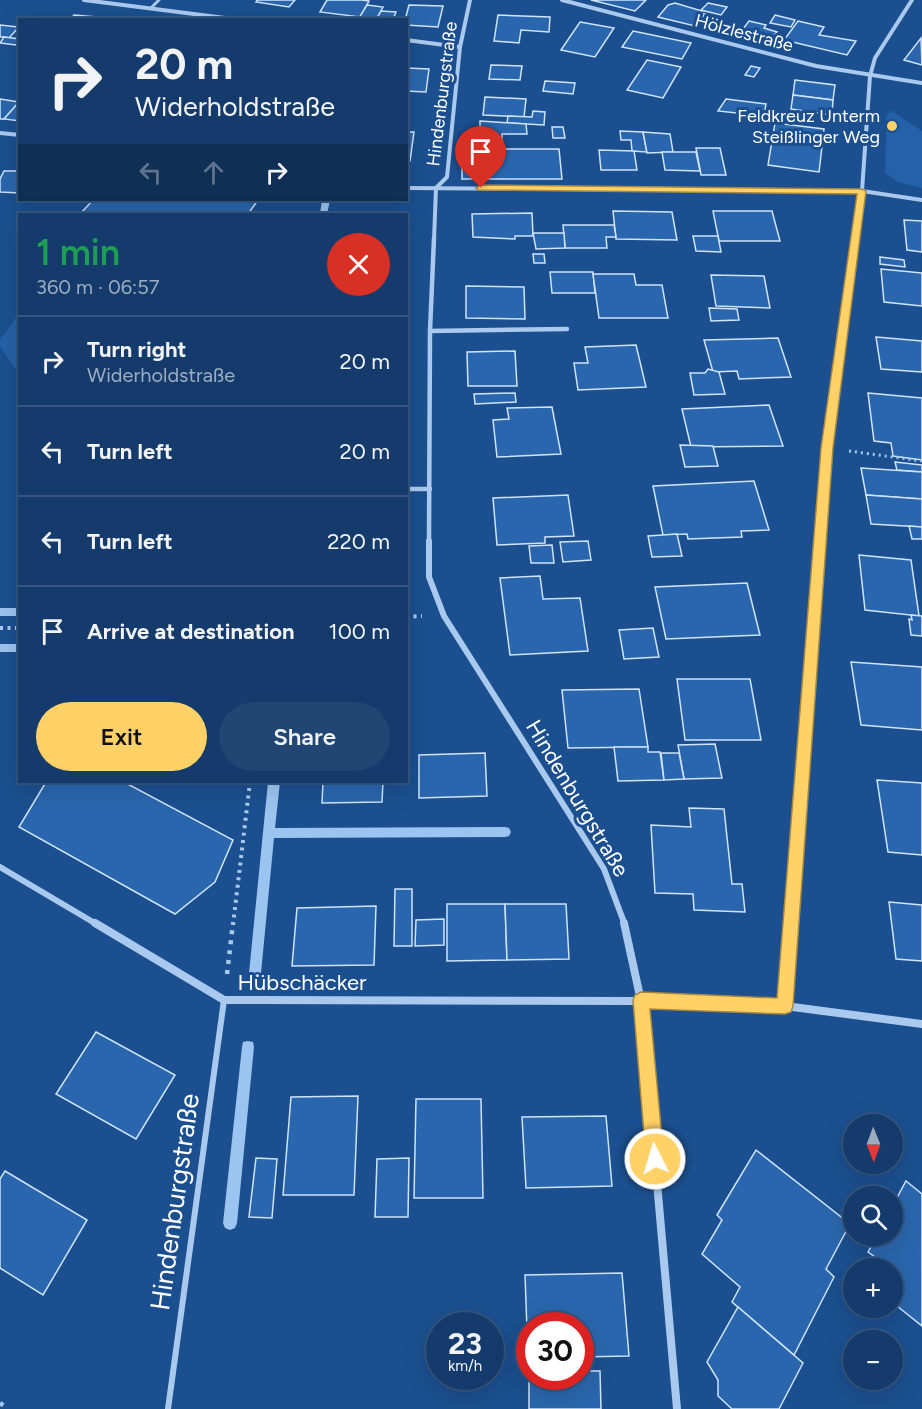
<!DOCTYPE html>
<html lang="en">
<head>
<meta charset="utf-8">
<style>
	:root { --surface:#143b6b; --page:#214673; --text:#f1f3f6; --muted:#9dadc1; --line:#33557e; --accent:#ffd166 }
	body { margin:0; font-family:Figtree,sans-serif; background:var(--page); color:var(--text); height:100vh; display:flex; flex-direction:column; font-size:22px; white-space:nowrap }
	* { box-sizing:border-box; margin:0 }
	p { font-size:20px; color:var(--muted) }
	.icon { flex:none; width:33px; height:33px; fill:none; stroke:currentColor; stroke-width:2; stroke-linecap:round; stroke-linejoin:round }
	.map { position:relative; flex:1; overflow:hidden }
	.panel { position:absolute; left:18px; top:213px; width:390px; height:570px; display:flex; flex-direction:column; background:var(--surface); border-radius:0px; box-shadow:0 6px 24px #0002,0 0 0 2px var(--line) }
	.panel>* { flex:none }
	.hud { position:absolute; left:18px; top:18px; width:390px; height:183px; border-radius:0px; box-shadow:0 6px 24px #0002,0 0 0 2px var(--line); background:#143b6b; color:var(--text); overflow:hidden }
	.needle { width:39px; rotate:179deg }
	.fabs { position:absolute; left:843px; top:1114px; display:grid; gap:12px }
	.fabs a { display:grid; place-items:center; width:60px; height:60px; border-radius:50%; background:var(--surface); box-shadow:0 6px 24px #0002,0 0 0 2px var(--line); font-size:30px }
	.speed { position:absolute; left:426px; top:1312px; display:flex; gap:12px; font-size:30px; font-weight:700; text-align:center }
	.speed>* { display:grid; place-content:center; width:78px; height:78px; border-radius:50%; background:var(--surface); box-shadow:0 6px 24px #0002,0 0 0 2px var(--line); line-height:1 }
	.speed small { font-size:15px; font-weight:400 }
	.speed .limit { border:9px solid #d22; background:#fff; color:#111 }
	.pin { position:absolute; display:grid; place-items:center; width:51px; height:51px; color:#fff; margin:-62px -26px; border-radius:50% 50% 50% 0; rotate:-45deg; box-shadow:0 0 6px #0007 }
	.pin .icon { rotate:45deg }
	.me { position:absolute; width:66px; margin:-33px; rotate:355deg; stroke-linejoin:round; filter:drop-shadow(0 0 4px #0008) }
	.turn { display:flex; align-items:center; gap:21px; height:126px; padding:0 18px; font-size:27px }
	.turn .icon { width:78px; height:78px; stroke-width:2.5 }
	.turn b { display:block; font-size:42px; line-height:51px }
	.lanes { display:flex; align-items:center; height:57px; padding:0 18px; background:#0003; justify-content:center; gap:30px; direction:ltr }
	.lanes .off { opacity:.35 }
	.round { display:grid; place-items:center; flex:none; width:63px; height:63px; border-radius:32px; background:var(--page) }
	.head { display:flex; align-items:center; justify-content:space-between; height:102px; padding:0 18px }
	h1 { font-size:36px; font-weight:600; line-height:45px; color:#1e9e55 }
	.action { display:flex; gap:12px; margin-top:auto; padding:12px 18px }
	.action a { flex:1; height:69px; border-radius:36px; background:var(--accent); color:#111; font-size:24px; font-weight:600; line-height:69px; text-align:center }
	.action a+a { background:var(--page); color:var(--text) }
	ul { padding:0; list-style:none }
	li { display:flex; align-items:center; gap:18px; height:90px; padding:0 18px; border-top:2px solid var(--line) }
	li div { flex:1 }
	li b { display:block; font-size:22px }
	li em { font-style:normal }
	.map>svg:first-child { display:block }
</style>
</head>
<body>
<div class="map">
<svg width="922" height="1409" viewBox="0 0 922 1409">
	<rect width="100%" height="100%" fill="#1b4f8f"/>
	<g fill="#2461a8">
		<polygon points="890,110 922,131 922,188 898,182 885,173 886,133 887,129 899,130 900,127 885,119"/>
		<polygon points="19,313 19,367 14,368 0,346 0,340"/>
	</g>
	<g fill="none" stroke-linecap="round" stroke-linejoin="round">
		<g fill="#9cc4f0" fill-rule="evenodd">
			<polygon points="322,200 330,200 327,214 320,214"/>
			<rect x="0" y="608" width="20" height="8"/>
			<rect x="0" y="644" width="20" height="8"/>
			<polygon points="268,782 280,782 275,828 505,827 509,828 511,832 509,836 505,837 274,838 261,973 259,977 255,979 251,977 249,973"/>
			<polygon points="248,1041 253,1042 254,1047 237,1223 235,1228 230,1230 225,1228 223,1223 242,1047 243,1042"/>
		</g>
	</g>
	<g fill="#2a66ad" stroke="#cfe3fa" stroke-width="1.5">
		<polygon points="257,0 295,0 289,7 256,2"/>
		<polygon points="327,0 362,0 369,1 360,17 320,12"/>
		<polygon points="591,0 646,0 635,11"/>
		<polygon points="675,3 702,11 700,13 705,14 695,26 658,17 668,5"/>
		<polygon points="708,3 727,7 721,15 701,10"/>
		<polygon points="367,5 383,7 376,20 359,18"/>
		<polygon points="409,5 443,6 438,27 406,25 405,20"/>
		<polygon points="381,11 396,12 394,17 405,20 376,20"/>
		<polygon points="74,15 96,17 94,20 70,20"/>
		<polygon points="498,15 550,17 549,32 521,30 519,43 494,41"/>
		<polygon points="775,15 795,20 791,27 770,23"/>
		<polygon points="749,21 766,25 764,28 777,32 767,44 737,37"/>
		<polygon points="798,21 824,27 819,35 856,41 847,55 784,40"/>
		<polygon points="580,22 614,28 595,57 561,50"/>
		<polygon points="0,25 19,27 9,38 4,37 0,37"/>
		<polygon points="633,31 691,43 682,59 622,47"/>
		<polygon points="4,37 20,39 20,41 16,45 0,43"/>
		<polygon points="921,38 922,65 904,60"/>
		<polygon points="647,60 681,67 663,98 627,90"/>
		<polygon points="491,65 522,66 520,80 489,79"/>
		<polygon points="751,66 760,68 754,77 745,75"/>
		<polygon points="406,68 429,69 426,92 406,91"/>
		<polygon points="795,80 835,85 833,100 793,95"/>
		<polygon points="545,81 575,83 573,94 543,91"/>
		<polygon points="793,95 833,100 832,115 791,109"/>
		<polygon points="485,97 526,99 524,117 483,115"/>
		<polygon points="0,99 19,102 4,119 0,119"/>
		<polygon points="726,99 766,104 764,116 718,111"/>
		<polygon points="19,102 20,121 4,119"/>
		<polygon points="533,111 545,112 544,125 507,123 508,116 532,117"/>
		<polygon points="480,121 526,124 527,134 502,134 502,146 480,146"/>
		<polygon points="775,123 824,129 819,172 768,165"/>
		<polygon points="552,127 563,127 565,138 553,138"/>
		<polygon points="620,131 643,132 647,152 632,151 631,140 621,140"/>
		<polygon points="406,132 414,132 410,161 406,161"/>
		<polygon points="643,132 670,134 673,152 647,153"/>
		<polygon points="696,148 720,148 726,175 701,175"/>
		<polygon points="462,149 559,149 562,179 462,179"/>
		<polygon points="599,150 634,151 637,170 601,170"/>
		<polygon points="662,152 696,152 700,171 665,170"/>
		<polygon points="4,171 20,171 20,193 0,192 0,179"/>
		<polygon points="93,200 258,200 248,214 80,214"/>
		<polygon points="613,211 672,212 677,240 616,239"/>
		<polygon points="713,211 772,211 780,241 719,241"/>
		<polygon points="532,213 533,236 515,236 515,239 473,237 472,214"/>
		<polygon points="904,220 922,221 922,252 907,250"/>
		<polygon points="563,225 614,225 616,237 606,237 607,248 565,248"/>
		<polygon points="533,233 564,233 565,248 536,249"/>
		<polygon points="693,236 718,236 721,252 696,251"/>
		<polygon points="533,254 544,254 545,263 534,263"/>
		<polygon points="880,257 904,260 905,267 880,264"/>
		<polygon points="881,269 922,273 922,306 884,302"/>
		<polygon points="550,272 593,272 595,293 552,293"/>
		<polygon points="593,274 634,274 636,285 662,285 668,318 599,318"/>
		<polygon points="711,275 764,276 770,308 716,306"/>
		<polygon points="466,286 524,287 525,319 466,318"/>
		<polygon points="709,308 737,309 739,320 711,321"/>
		<polygon points="876,337 922,341 922,372 881,369"/>
		<polygon points="778,338 791,377 739,379 737,371 713,372 704,340"/>
		<polygon points="636,345 646,387 578,390 574,363 588,363 585,347"/>
		<polygon points="515,351 517,386 468,386 467,352"/>
		<polygon points="708,369 719,372 725,394 694,395 690,373 705,373"/>
		<polygon points="515,393 516,402 475,404 474,394"/>
		<polygon points="868,393 922,398 922,460 893,456 891,443 874,441"/>
		<polygon points="769,405 783,446 691,447 682,409"/>
		<polygon points="552,407 561,454 497,457 493,420 509,419 507,408"/>
		<polygon points="680,445 713,446 718,466 685,467"/>
		<polygon points="895,462 922,465 922,472 897,470"/>
		<polygon points="861,468 922,472 922,499 866,495"/>
		<polygon points="754,481 769,530 741,531 742,537 688,539 687,534 663,535 653,486"/>
		<polygon points="568,495 574,536 545,537 545,543 497,545 493,498"/>
		<polygon points="866,495 922,499 922,527 871,524"/>
		<polygon points="909,526 922,527 922,539 912,539"/>
		<polygon points="677,534 682,556 652,557 648,536"/>
		<polygon points="588,541 591,560 563,562 560,542"/>
		<polygon points="552,545 554,563 531,563 529,546"/>
		<polygon points="859,555 911,560 919,616 865,610"/>
		<polygon points="540,576 543,599 580,598 588,651 510,655 500,578"/>
		<polygon points="747,583 760,635 666,639 655,587"/>
		<polygon points="911,615 922,616 922,636 911,635 909,619 912,620"/>
		<polygon points="653,628 659,657 624,659 619,630"/>
		<polygon points="851,662 922,667 922,730 861,725"/>
		<polygon points="677,679 750,679 761,740 685,740"/>
		<polygon points="639,689 648,747 568,748 562,690"/>
		<polygon points="715,744 722,778 684,779 678,745"/>
		<polygon points="614,747 648,747 648,752 660,752 664,780 618,781"/>
		<polygon points="485,753 487,796 419,798 419,755"/>
		<polygon points="661,753 679,753 684,779 664,780"/>
		<polygon points="877,780 922,783 922,855 888,852"/>
		<polygon points="46,782 124,782 233,840 215,882 175,914 19,827"/>
		<polygon points="323,782 383,782 382,802 322,803"/>
		<polygon points="689,808 724,809 732,884 742,884 745,912 694,910 693,894 655,893 651,825 691,827"/>
		<polygon points="395,889 412,889 412,946 394,946"/>
		<polygon points="889,902 922,905 922,961 896,959"/>
		<polygon points="447,904 505,904 507,960 447,961"/>
		<polygon points="505,904 566,904 569,959 507,960"/>
		<polygon points="376,906 374,965 292,966 297,908"/>
		<polygon points="444,919 444,945 415,946 416,920"/>
		<polygon points="96,1032 175,1075 136,1139 56,1094"/>
		<polygon points="358,1096 354,1195 283,1195 291,1097"/>
		<polygon points="416,1099 481,1099 483,1198 414,1198"/>
		<polygon points="606,1116 612,1186 526,1188 522,1117"/>
		<polygon points="756,1150 850,1224 826,1269 834,1277 794,1355 732,1302 740,1287 702,1254 722,1220 717,1215"/>
		<polygon points="256,1158 277,1159 272,1218 249,1217"/>
		<polygon points="409,1158 408,1217 375,1217 377,1159"/>
		<polygon points="5,1171 87,1220 43,1295 0,1268 0,1179"/>
		<polygon points="906,1181 922,1194 922,1326 892,1302 892,1269 868,1252 877,1236 892,1236 892,1207"/>
		<polygon points="622,1273 629,1356 580,1357 580,1326 530,1326 528,1358 525,1275"/>
		<polygon points="738,1307 803,1363 779,1409 732,1409 718,1396 718,1380 707,1362"/>
		<polygon points="529,1369 530,1377 580,1377 580,1371 600,1371 601,1409 529,1409"/>
	</g>
	<g fill="none" stroke-linecap="round" stroke-linejoin="round">
		<polyline stroke="#a9c9ee" stroke-width="3" stroke-dasharray="2 4" stroke-linecap="butt" points="849,451 922,461"/>
		<g stroke="#a9c9ee" stroke-width="4" stroke-dasharray="3 4.5" stroke-linecap="butt">
			<polyline points="406,617 422,616"/>
			<polyline points="0,628 20,628"/>
			<polyline points="233,925 250,782"/>
		</g>
		<g stroke="#a9c9ee" stroke-width="4.5" stroke-dasharray="4 6" stroke-linecap="butt">
			<polyline points="227,974 233,923"/>
			<polyline points="0,1403 8,1409"/>
		</g>
		<polyline stroke="#a9c9ee" stroke-width="3" points="151,8 159,0"/>
		<polyline stroke="#a9c9ee" stroke-width="6" points="168,1409 224,1000"/>
		<g stroke="#a9c9ee" stroke-width="4">
			<polyline points="84,0 241,20"/>
			<polyline points="562,0 816,66 922,83"/>
			<polyline points="406,40 460,47"/>
			<polyline points="0,133 20,135"/>
			<polyline points="406,188 862,191 922,200"/>
			<polyline points="434,240 436,188 447,177 460,47 470,0"/>
			<polyline points="855,240 862,191 870,76 875,58 912,0"/>
		</g>
		<g stroke="#a9c9ee" stroke-width="4.5">
			<polyline points="430,331 567,329"/>
			<polyline points="406,489 430,489"/>
			<polyline points="429,542 430,331 434,238"/>
			<polyline points="820,542 827,449 856,238"/>
		</g>
		<g stroke="#a9c9ee" stroke-width="6">
			<polyline points="429,541 429,577 444,616 604,869 625,925"/>
			<polyline points="0,867 98,925"/>
			<polyline points="791,925 820,541"/>
		</g>
		<g stroke="#a9c9ee" stroke-width="8">
			<polyline points="95,923 224,1000 641,1001 785,1006 922,1024"/>
			<polyline points="624,923 641,1001 677,1409"/>
			<polyline points="785,1006 791,923"/>
		</g>
	</g>
	<polygon fill="#ffd166" stroke="#a68842" stroke-width="1.5" points="481,185 862,189 866,191 833,448 793,1006 791,1012 785,1014 650,1009 664,1159 661,1166 655,1168 649,1166 646,1159 633,1000 635,995 641,992 777,998 821,448 857,194 478,190 476,188"/>
	<circle fill="#ffd166" stroke="#1b4f8f" stroke-width="2" cx="892" cy="126" r="6"/>
	<g text-anchor="middle" stroke-width="6" stroke-linejoin="round" paint-order="stroke">
		<g font-size="18" fill="#fff" stroke="#1b4f8f">
			<text transform="translate(744 33) rotate(15)" y="6">Hölzlestraße</text>
			<text transform="translate(442 94) rotate(-83)" y="6">Hindenburgstraße</text>
		</g>
		<g font-size="18" fill="#fff" stroke="#1b4f8f" text-anchor="end">
			<text x="880" y="122">Feldkreuz Unterm<tspan x="880" dy="21">Steißlinger Weg</tspan></text>
		</g>
		<g font-size="22" fill="#fff" stroke="#1b4f8f">
			<text transform="translate(578 798) rotate(59)" y="8">Hindenburgstraße</text>
			<text x="302" y="990">Hübschäcker</text>
		</g>
		<g font-size="27" fill="#fff" stroke="#1b4f8f">
			<text transform="translate(175 1202) rotate(-82)" y="9">Hindenburgstraße</text>
		</g>
	</g>
</svg>
<div class="fabs">
<a><svg class="needle" viewBox="-14 -14 28 28"><path d="M0-13l5 13h-10z" fill="#e53935"/><path d="M0 13l5-13h-10z" fill="#9dadc1"/></svg></a>
<a><svg class="icon" aria-label="search" viewBox="0 0 24 24"><circle cx="10" cy="10" r="6"/><path d="M15 15l6 6"/></svg></a>
<a>+</a>
<a>−</a>
</div>
<div class="speed"><div>23<small>km/h</small></div><div class="limit">30</div></div>
<div class="pin" style="left:481px;top:188px;background:#d93025"><svg class="icon" aria-label="arrive" viewBox="0 0 24 24"><path d="M6 21V4h12l-3 4 3 4H6"/></svg></div>
<svg class="me" style="left:655px;top:1159px" viewBox="-20 -20 40 40"><circle r="17" fill="#ffd166" stroke="#fff" stroke-width="3"/><path d="M0-11L8 9 0 5-8 9z" fill="#fff"/></svg>
<div class="hud">
<div class="turn"><svg class="icon" aria-label="right" viewBox="0 0 24 24"><path d="M7 20v-9h11M14 6l5 5-5 5"/></svg><div><b>20 m</b>Widerholdstraße</div></div>
<div class="lanes"><svg class="icon off" aria-label="left" viewBox="0 0 24 24"><path d="M17 20v-9H6M10 6l-5 5 5 5"/></svg><svg class="icon off" aria-label="ahead" viewBox="0 0 24 24"><path d="M12 20V5M6 11l6-6 6 6"/></svg><svg class="icon" aria-label="right" viewBox="0 0 24 24"><path d="M7 20v-9h11M14 6l5 5-5 5"/></svg></div>
</div>
<section class="panel">
<div class="head"><div><h1>1 min</h1><p>360 m · 06:57</p></div><a class="round" style="background:#d93025;color:#fff"><svg class="icon" aria-label="close" viewBox="0 0 24 24"><path d="M6 6l12 12M18 6L6 18"/></svg></a></div>
<ul>
<li><svg class="icon" aria-label="right" viewBox="0 0 24 24"><path d="M7 20v-9h11M14 6l5 5-5 5"/></svg><div><b>Turn right</b><p>Widerholdstraße</p></div><em>20 m</em></li>
<li><svg class="icon" aria-label="left" viewBox="0 0 24 24"><path d="M17 20v-9H6M10 6l-5 5 5 5"/></svg><div><b>Turn left</b></div><em>20 m</em></li>
<li><svg class="icon" aria-label="left" viewBox="0 0 24 24"><path d="M17 20v-9H6M10 6l-5 5 5 5"/></svg><div><b>Turn left</b></div><em>220 m</em></li>
<li><svg class="icon" aria-label="arrive" viewBox="0 0 24 24"><path d="M6 21V4h12l-3 4 3 4H6"/></svg><div><b>Arrive at destination</b></div><em>100 m</em></li>
</ul>
<div class="action"><a>Exit</a><a>Share</a></div>
</section>
</div>
</body>
</html>
